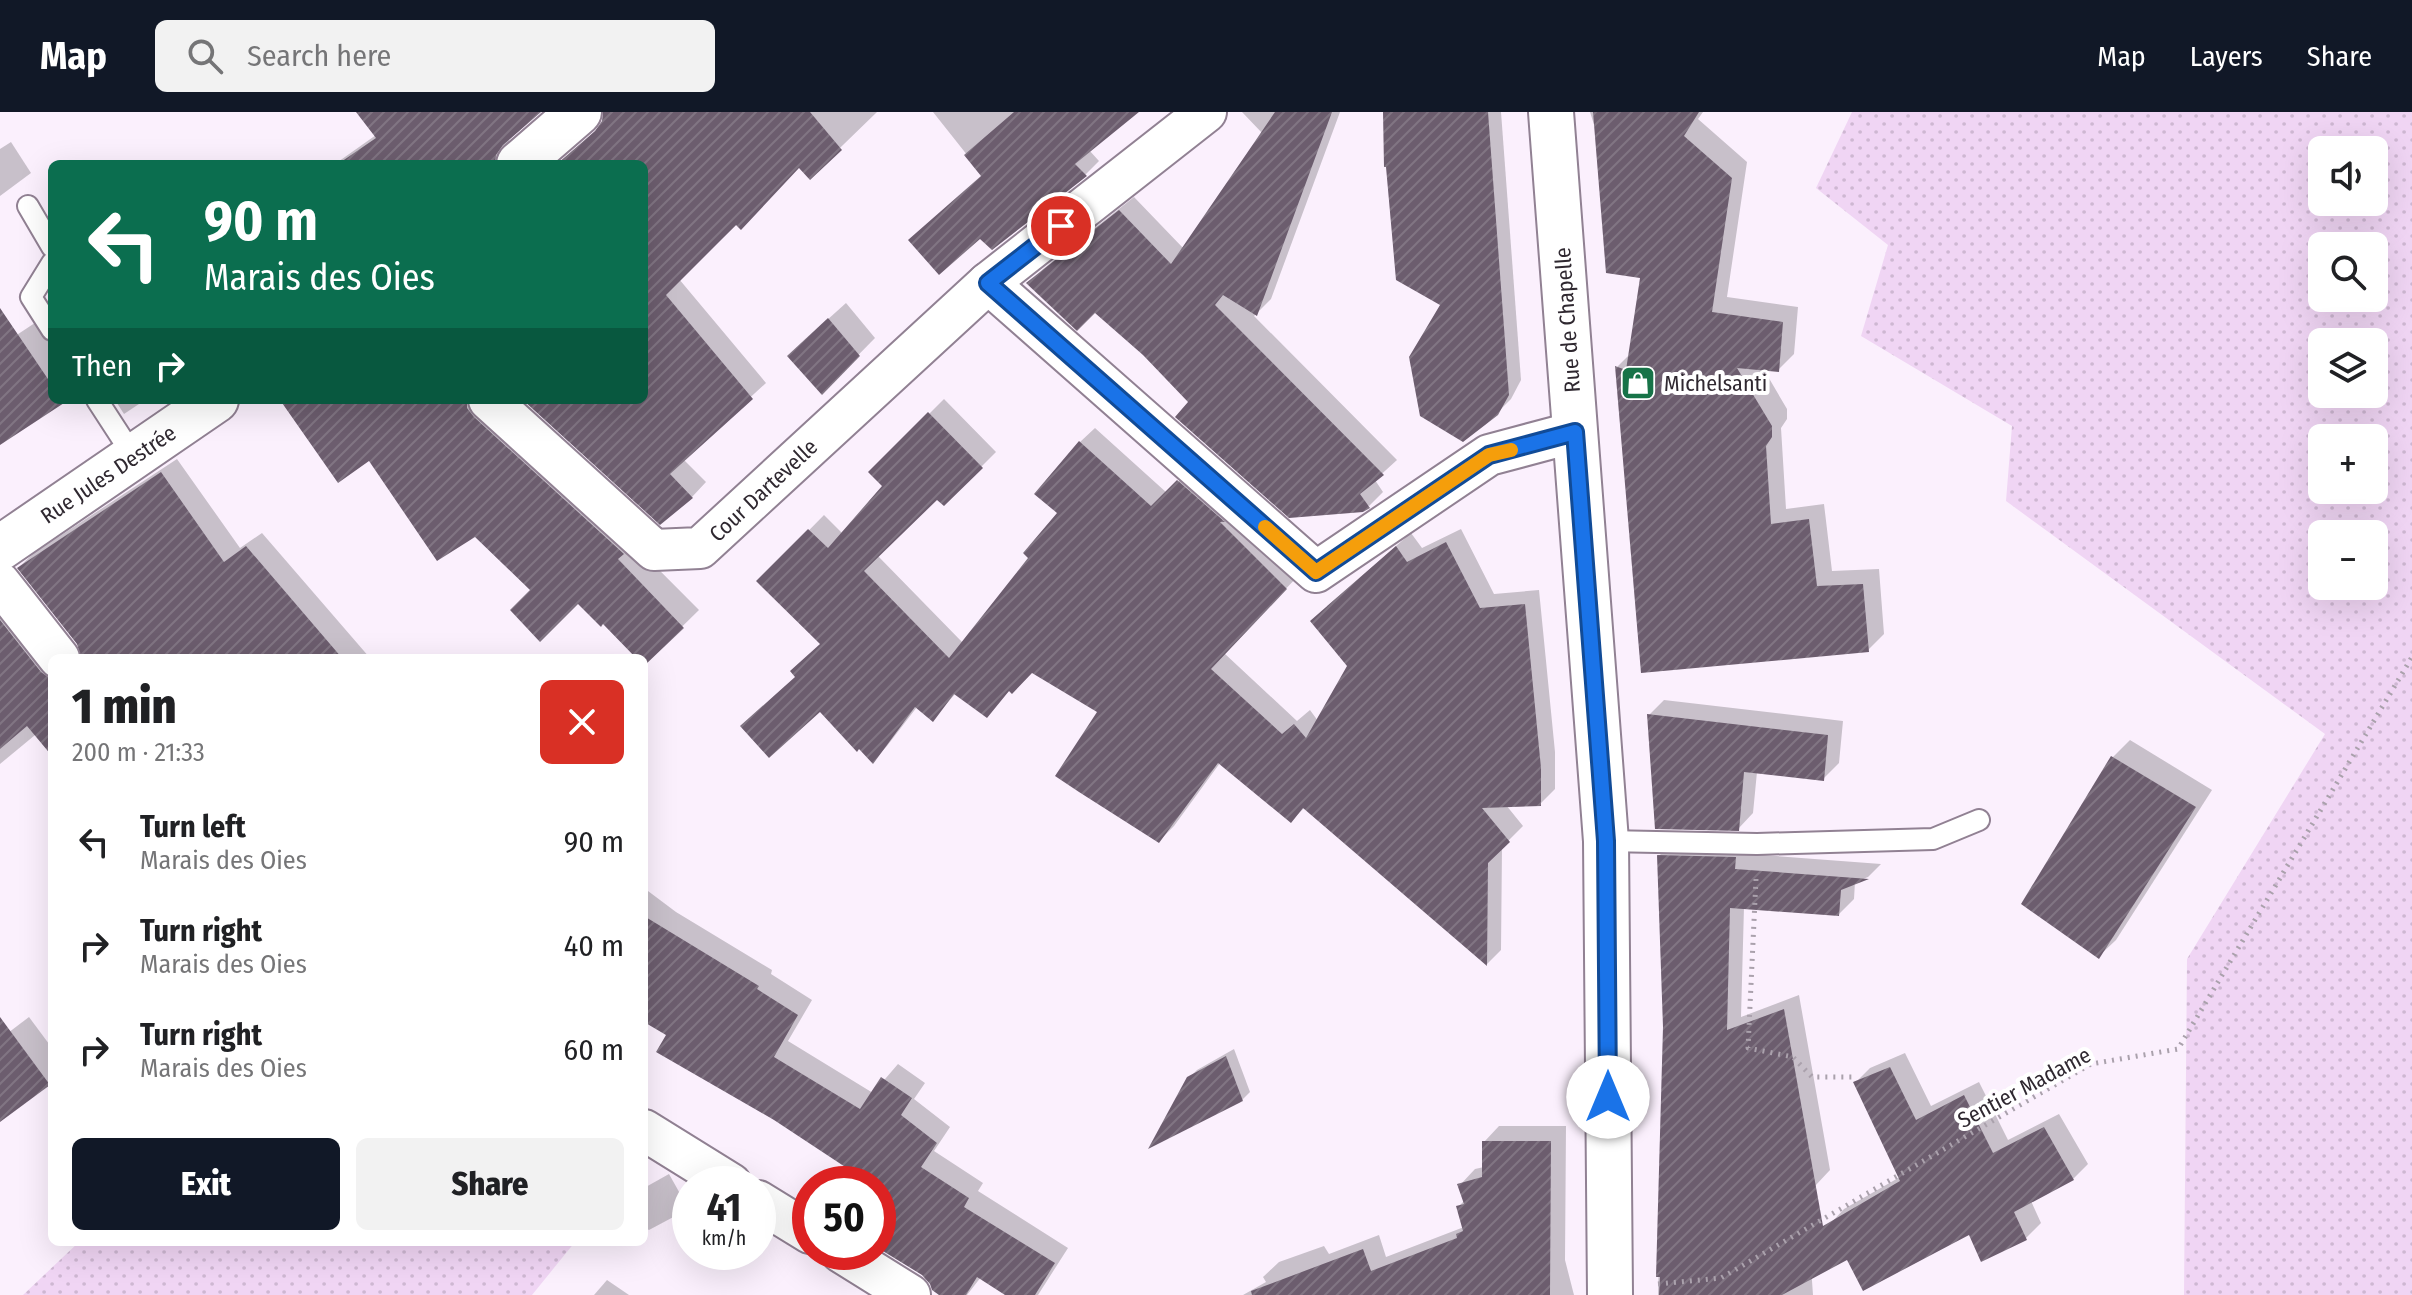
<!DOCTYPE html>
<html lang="en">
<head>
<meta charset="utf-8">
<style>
	:root { --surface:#fff; --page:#f2f2f2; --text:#202124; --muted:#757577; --accent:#111827 }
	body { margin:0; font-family:"Fira Sans Condensed",sans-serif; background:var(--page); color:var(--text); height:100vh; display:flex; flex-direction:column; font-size:30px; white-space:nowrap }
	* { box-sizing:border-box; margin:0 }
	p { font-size:26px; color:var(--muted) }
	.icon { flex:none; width:44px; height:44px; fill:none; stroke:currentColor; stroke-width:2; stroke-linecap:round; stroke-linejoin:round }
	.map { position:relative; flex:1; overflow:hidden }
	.drawer { position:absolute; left:48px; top:542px; width:600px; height:592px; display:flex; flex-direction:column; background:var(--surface); border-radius:12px; box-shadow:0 8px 32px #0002 }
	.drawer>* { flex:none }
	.top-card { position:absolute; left:48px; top:48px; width:600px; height:244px; border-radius:12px; box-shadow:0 8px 32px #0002; background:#0b6e4f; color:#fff; overflow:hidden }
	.controls { position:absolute; left:2308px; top:24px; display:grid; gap:16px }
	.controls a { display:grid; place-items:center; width:80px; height:80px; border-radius:12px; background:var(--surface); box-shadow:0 8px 32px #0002; font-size:40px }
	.speed { position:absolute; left:672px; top:1054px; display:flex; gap:16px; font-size:40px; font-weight:700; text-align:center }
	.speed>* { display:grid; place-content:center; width:104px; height:104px; border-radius:50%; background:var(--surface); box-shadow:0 8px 32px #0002; line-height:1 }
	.speed small { font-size:20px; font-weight:400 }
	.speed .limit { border:12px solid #d22; background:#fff; color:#111 }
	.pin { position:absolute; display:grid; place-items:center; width:68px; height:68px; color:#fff; margin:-34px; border:4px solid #fff; border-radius:50%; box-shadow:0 2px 8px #0007 }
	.me { position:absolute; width:88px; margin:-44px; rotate:0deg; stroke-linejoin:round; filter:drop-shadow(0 0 6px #0008) }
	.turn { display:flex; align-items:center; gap:28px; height:168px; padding:0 24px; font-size:36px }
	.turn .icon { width:104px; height:104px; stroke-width:2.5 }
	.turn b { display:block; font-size:56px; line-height:68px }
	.then { display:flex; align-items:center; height:76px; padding:0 24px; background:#0003; gap:16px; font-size:30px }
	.round { display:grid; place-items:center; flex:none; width:84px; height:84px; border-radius:12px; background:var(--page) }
	.head { display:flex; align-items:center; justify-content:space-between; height:136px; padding:0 24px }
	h1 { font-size:48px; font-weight:800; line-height:60px }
	.action { display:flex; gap:16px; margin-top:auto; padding:16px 24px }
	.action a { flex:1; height:92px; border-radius:12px; background:var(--accent); color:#fff; font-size:32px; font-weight:800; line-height:92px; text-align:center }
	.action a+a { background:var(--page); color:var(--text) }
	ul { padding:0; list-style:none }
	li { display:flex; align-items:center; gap:24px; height:104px; padding:0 24px }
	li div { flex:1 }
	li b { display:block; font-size:30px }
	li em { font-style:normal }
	header { display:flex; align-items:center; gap:48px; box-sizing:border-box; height:112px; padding:0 40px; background:var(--accent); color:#fff }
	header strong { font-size:38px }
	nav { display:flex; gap:44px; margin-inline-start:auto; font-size:28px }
	.search { width:560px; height:72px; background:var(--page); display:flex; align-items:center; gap:20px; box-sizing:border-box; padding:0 28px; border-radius:12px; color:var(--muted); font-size:30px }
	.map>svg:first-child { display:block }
</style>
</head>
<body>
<header>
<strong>Map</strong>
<div class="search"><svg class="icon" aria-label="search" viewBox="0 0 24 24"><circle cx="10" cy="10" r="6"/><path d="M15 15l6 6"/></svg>Search here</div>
<nav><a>Map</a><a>Layers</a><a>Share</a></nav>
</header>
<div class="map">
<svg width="2412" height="1183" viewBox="0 0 2412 1183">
	<defs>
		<pattern id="grass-dots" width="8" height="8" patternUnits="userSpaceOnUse" patternTransform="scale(2)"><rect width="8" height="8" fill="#f0d5f4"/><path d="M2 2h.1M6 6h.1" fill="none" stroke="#ceb7d2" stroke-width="1.8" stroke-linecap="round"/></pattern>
		<pattern id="building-hatch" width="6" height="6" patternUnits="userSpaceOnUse" patternTransform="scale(2)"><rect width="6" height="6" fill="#6c5d6e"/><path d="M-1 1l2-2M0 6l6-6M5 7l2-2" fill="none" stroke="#817583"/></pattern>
	</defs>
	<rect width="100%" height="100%" fill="#fbf0fd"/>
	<g fill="url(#grass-dots)" fill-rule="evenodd">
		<path d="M1852 0H2412V1183H2184L2187 847 2325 622 2006 389 2012 314 1861 224 1888 133 1816 76ZM2322 38H2374V90H2322ZM2322 134H2374V186H2322ZM2322 230H2374V282H2322ZM2322 326H2374V378H2322ZM2322 422H2374V474H2322Z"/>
		<polygon points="79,1130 575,1130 532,1183 23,1183"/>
	</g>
	<g fill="#0003">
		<polygon points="372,0 538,0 509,27 508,41 513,52 335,52 376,23"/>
		<polygon points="605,0 877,0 810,65 800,53 679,167 766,271 683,347 706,370 692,385 526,288 644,288 644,52 558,52 601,15"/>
		<polygon points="933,0 1138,0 1089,38 1099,49 1085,63 983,63"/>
		<polygon points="1242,0 1340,0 1271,187 1254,204 1397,348 1375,368 1383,380 1369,394 1191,290 1145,242 1095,199 1029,171 1043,157 1134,85 1184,137 1263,22"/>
		<polygon points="1385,0 1501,0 1521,268 1511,287 1497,301 1443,192"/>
		<polygon points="1590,0 1703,0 1698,7 1747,50 1727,185 1798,195 1794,242 1778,258 1763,256 1787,297 1787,307 1781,316 1786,397 1824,392 1832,459 1879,457 1884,522 1868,538 1617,255 1631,241 1642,164"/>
		<polygon points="11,30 31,61 0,84 0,37"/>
		<polygon points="846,191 875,226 822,280 806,227"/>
		<polygon points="50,201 52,288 65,288 0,331 0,234"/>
		<polygon points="944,287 996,340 944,392 937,385 877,443 963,531 1031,445 1059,401 1080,330 1095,316 1167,381 1193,355 1301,461 1224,541 1297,609 1310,598 1318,609 1349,554 1327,494 1411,421 1422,436 1461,417 1494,482 1539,478 1555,640 1555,677 1540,692 1506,693 1523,714 1502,735 1501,838 1487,852 1305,695 1291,709 1220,651 1174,714 1159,729 1100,600 1032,559 1010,578 987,603 956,581 933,607 917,595 887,634 873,649 859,635 797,564 822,531 759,469 824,403 843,422 885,374 871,360"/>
		<polygon points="115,288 145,288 124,302"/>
		<polygon points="283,288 490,288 699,498 644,552 644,546 639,546 604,510 578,490 533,478 475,422 369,346"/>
		<polygon points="177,347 240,436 262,421 370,546 83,546 79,531 19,455 34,441"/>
		<polygon points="0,472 52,546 52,609 0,652"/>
		<polygon points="1664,588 1843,609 1839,651 1823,667 1757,660 1753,701 1738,717 1649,603"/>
		<polygon points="2130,628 2212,678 2116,828 2099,844 2024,792 2113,645"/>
		<polygon points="1674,728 1751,730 1750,742 1881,752 1868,765 1855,770 1854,787 1839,802 1744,795 1741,905 1799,883 1830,1058 1815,1074 1805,1067 1813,1183 1658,1183 1665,915 1659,744"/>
		<polygon points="644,776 676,800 772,858 771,862 812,888 788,929 873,981 898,952 925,971 914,987 950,1015 934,1039 983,1071 978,1079 1068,1136 1038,1183 1009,1183 981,1165 967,1183 943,1183 923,1162 878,1134 878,1072 862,1072 865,1066 668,922 644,908"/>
		<polygon points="29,905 52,936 52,968 0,1007 0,927"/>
		<polygon points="1234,937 1250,980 1242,988 1188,967 1197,958"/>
		<polygon points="1905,941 1931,994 1979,970 2008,1028 2059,1002 2088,1052 2073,1067 2031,1089 2041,1111 2026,1126 1982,1148 1970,1121 1830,1112 1844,1097 1900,1065 1855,971 1870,956"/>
		<polygon points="1499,1014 1566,1014 1565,1148 1574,1183 1243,1183 1266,1170 1263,1165 1279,1150 1324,1134 1329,1142 1379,1123 1386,1145 1464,1115 1458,1095 1465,1088 1460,1073 1475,1057 1484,1055 1484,1030"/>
		<polygon points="669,1062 687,1094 679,1102 649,1118 644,1115 644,1076"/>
		<polygon points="607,1168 629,1183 594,1183"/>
	</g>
	<g fill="url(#building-hatch)">
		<polygon points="356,0 541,0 503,33 496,43 495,52 338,52 376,26"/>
		<polygon points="603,0 810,0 842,38 810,68 799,56 741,118 736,113 666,183 753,287 670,362 693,386 660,413 523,288 644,288 644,52 557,52 595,19 602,9"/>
		<polygon points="1014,0 1139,0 1075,52 1087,64 992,138 980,127 939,163 908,128 981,64 964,43"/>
		<polygon points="1275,0 1332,0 1257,204 1223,183 1215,193 1384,363 1360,382 1370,396 1363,400 1289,406 1175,305 1188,290 1143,243 1095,201 1077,219 1026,171 1119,98 1171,152"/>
		<polygon points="1383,0 1488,0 1509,283 1498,303 1463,330 1420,304 1409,245 1440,193 1396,168 1386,55 1384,55"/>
		<polygon points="1593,0 1699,0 1684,24 1732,66 1712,200 1783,210 1779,260 1737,256 1772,314 1772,325 1766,334 1771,412 1809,407 1817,474 1863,472 1869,540 1641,561 1615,254 1626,258 1640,166 1606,161"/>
		<polygon points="0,196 52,273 52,288 62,288 64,291 0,333"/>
		<polygon points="828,206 860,244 822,283 787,244"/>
		<polygon points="280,288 467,288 467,296 474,305 624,442 618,447 684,516 644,554 644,546 636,546 603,512 601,515 578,492 540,530 510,498 530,478 475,425 437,449 369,349 338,371"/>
		<polygon points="928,300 983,356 944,394 937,388 864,459 949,546 1028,446 1023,441 1057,401 1034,382 1079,329 1151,394 1177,368 1225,410 1220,410 1287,477 1211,557 1282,622 1294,612 1306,626 1347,554 1310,509 1396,434 1407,450 1446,430 1480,496 1525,492 1541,656 1541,694 1482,696 1510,730 1488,751 1487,854 1303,696 1291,711 1218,651 1159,731 1079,680 1055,664 1097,600 1032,561 1012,582 1009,579 987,606 954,582 933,610 915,595 873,652 859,637 857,640 820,600 769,646 740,614 795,565 790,559 820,532 756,469 808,417 828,436 882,374 868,360"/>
		<polygon points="161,360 224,450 246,434 342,546 81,546 77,532 17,456"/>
		<polygon points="0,508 41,560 52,568 52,644 27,614 0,637"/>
		<polygon points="1647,602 1828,623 1824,669 1744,660 1739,719 1655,717"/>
		<polygon points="2111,644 2196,695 2099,847 2021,792"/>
		<polygon points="1657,743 1736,745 1735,757 1869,767 1841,778 1839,804 1730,796 1727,918 1784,897 1823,1114 1900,1069 1853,970 1890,955 1916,1008 1964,983 1993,1041 2044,1015 2074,1068 2014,1100 2027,1128 1981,1150 1969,1123 1863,1179 1847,1148 1782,1183 1659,1183 1660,1165 1656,1165 1663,915"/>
		<polygon points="644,804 759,874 757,877 798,903 774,945 860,997 881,965 912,986 901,1003 937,1031 921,1055 969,1086 964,1095 1055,1151 1035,1183 1005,1183 977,1165 966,1183 939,1183 932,1178 930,1172 922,1163 878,1136 878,1072 871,1072 774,1008 656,940 666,923 644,910"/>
		<polygon points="0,905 50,973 0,1010"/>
		<polygon points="1226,944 1243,989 1148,1037 1187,965"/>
		<polygon points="1482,1029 1551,1029 1550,1183 1252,1183 1251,1179 1363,1137 1371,1159 1457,1126 1456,1122 1463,1119 1456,1094 1464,1092 1457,1072 1482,1065"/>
	</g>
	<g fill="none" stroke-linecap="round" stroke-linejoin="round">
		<g stroke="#918193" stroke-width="24">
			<g id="service">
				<polyline points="28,94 52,135"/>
				<polyline points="52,151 31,185 52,218"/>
				<polyline points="97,288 134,345"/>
				<polyline points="1606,729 1757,732 1933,727 1979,708"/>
			</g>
		</g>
		<g stroke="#918193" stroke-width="44">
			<g id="minor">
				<polyline points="1206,0 988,171 1316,460 1489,343 1575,320"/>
				<polyline points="489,288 654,438 700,436 988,171"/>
				<polyline points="0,471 59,546"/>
				<polyline points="644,1018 731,1072"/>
				<polyline points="758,1089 810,1121"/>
				<polyline points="841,1140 910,1183"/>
			</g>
		</g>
		<g stroke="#918193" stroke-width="48">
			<g id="tertiary">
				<polyline points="519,52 579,0"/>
				<polyline points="0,436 216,288"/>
			</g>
		</g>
		<g stroke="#918193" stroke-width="48">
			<polyline id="secondary" points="1551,0 1606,729 1610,1183"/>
		</g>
		<g stroke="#aaa1ac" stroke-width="5" stroke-dasharray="2 6" stroke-linecap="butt">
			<polyline points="1756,767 1748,936 1793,945 1812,965 1852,965"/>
			<polyline points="1658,1172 1721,1166 2091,952 2178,937 2412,545"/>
		</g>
		<use href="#service" stroke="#fff" stroke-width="20"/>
		<use href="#minor" stroke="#fff" stroke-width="40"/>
		<use href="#tertiary" stroke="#fff" stroke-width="44"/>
		<use href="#secondary" stroke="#fff" stroke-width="44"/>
	</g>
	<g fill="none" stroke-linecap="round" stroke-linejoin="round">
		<g stroke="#114b97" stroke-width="20">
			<polyline id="route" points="1061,114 988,171 1316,460 1489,343 1575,320 1606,729 1608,985"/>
		</g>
		<use href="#route" stroke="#1a73e8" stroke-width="14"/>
		<polyline stroke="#f59e0b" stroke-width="14" points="1265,415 1316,460 1489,343 1511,338"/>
	</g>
	<defs>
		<g id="shop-square" transform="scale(1.8)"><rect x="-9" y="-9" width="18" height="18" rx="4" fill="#177348" stroke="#fff"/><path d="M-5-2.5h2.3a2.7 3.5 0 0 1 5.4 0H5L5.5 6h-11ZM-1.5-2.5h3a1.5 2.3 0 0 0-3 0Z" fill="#fff"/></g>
	</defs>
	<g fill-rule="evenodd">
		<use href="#shop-square" x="1638" y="271"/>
	</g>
	<g text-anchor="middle" stroke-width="8" stroke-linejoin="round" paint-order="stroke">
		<g font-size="22" fill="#2f2830" stroke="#fff">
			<text transform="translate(1567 208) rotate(-94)" y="8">Rue de Chapelle</text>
			<text transform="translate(108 362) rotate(-34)" y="8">Rue Jules Destrée</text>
			<text transform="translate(763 378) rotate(-43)" y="8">Cour Dartevelle</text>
			<text transform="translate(2024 975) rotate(-28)" y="8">Sentier Madame</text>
		</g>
		<g font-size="22" fill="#2f2830" stroke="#fff" text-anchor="start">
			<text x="1664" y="279">Michelsanti</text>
		</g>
	</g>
</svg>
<div class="controls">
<a><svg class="icon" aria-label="sound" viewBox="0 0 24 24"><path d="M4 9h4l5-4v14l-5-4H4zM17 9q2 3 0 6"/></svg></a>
<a><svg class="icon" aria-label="search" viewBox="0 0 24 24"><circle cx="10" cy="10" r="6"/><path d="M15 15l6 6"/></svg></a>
<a><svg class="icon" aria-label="layers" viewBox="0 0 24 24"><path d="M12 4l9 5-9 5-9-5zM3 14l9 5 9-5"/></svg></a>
<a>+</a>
<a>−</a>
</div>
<div class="speed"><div>41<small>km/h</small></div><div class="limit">50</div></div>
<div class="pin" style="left:1061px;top:114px;background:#d93025"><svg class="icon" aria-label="arrive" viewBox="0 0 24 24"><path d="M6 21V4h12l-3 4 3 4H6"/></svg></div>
<svg class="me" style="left:1608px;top:985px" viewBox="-20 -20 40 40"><circle r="19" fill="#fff"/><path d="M0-13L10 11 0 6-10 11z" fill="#1a73e8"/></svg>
<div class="top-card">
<div class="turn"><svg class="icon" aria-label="left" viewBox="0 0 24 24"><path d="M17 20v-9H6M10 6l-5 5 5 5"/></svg><div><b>90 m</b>Marais des Oies</div></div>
<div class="then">Then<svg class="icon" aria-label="right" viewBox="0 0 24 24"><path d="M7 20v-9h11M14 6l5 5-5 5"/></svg></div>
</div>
<section class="drawer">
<div class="head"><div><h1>1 min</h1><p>200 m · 21:33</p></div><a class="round" style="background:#d93025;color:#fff"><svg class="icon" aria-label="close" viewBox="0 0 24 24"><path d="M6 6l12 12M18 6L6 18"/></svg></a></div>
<ul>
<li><svg class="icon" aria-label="left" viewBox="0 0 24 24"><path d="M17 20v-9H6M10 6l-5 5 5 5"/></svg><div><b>Turn left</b><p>Marais des Oies</p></div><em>90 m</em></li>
<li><svg class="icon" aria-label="right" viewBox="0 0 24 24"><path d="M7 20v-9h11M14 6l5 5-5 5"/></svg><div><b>Turn right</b><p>Marais des Oies</p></div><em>40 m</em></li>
<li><svg class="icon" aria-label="right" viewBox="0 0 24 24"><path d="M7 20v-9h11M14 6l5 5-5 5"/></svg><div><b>Turn right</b><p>Marais des Oies</p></div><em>60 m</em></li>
</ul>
<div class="action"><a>Exit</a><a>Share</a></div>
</section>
</div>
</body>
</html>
